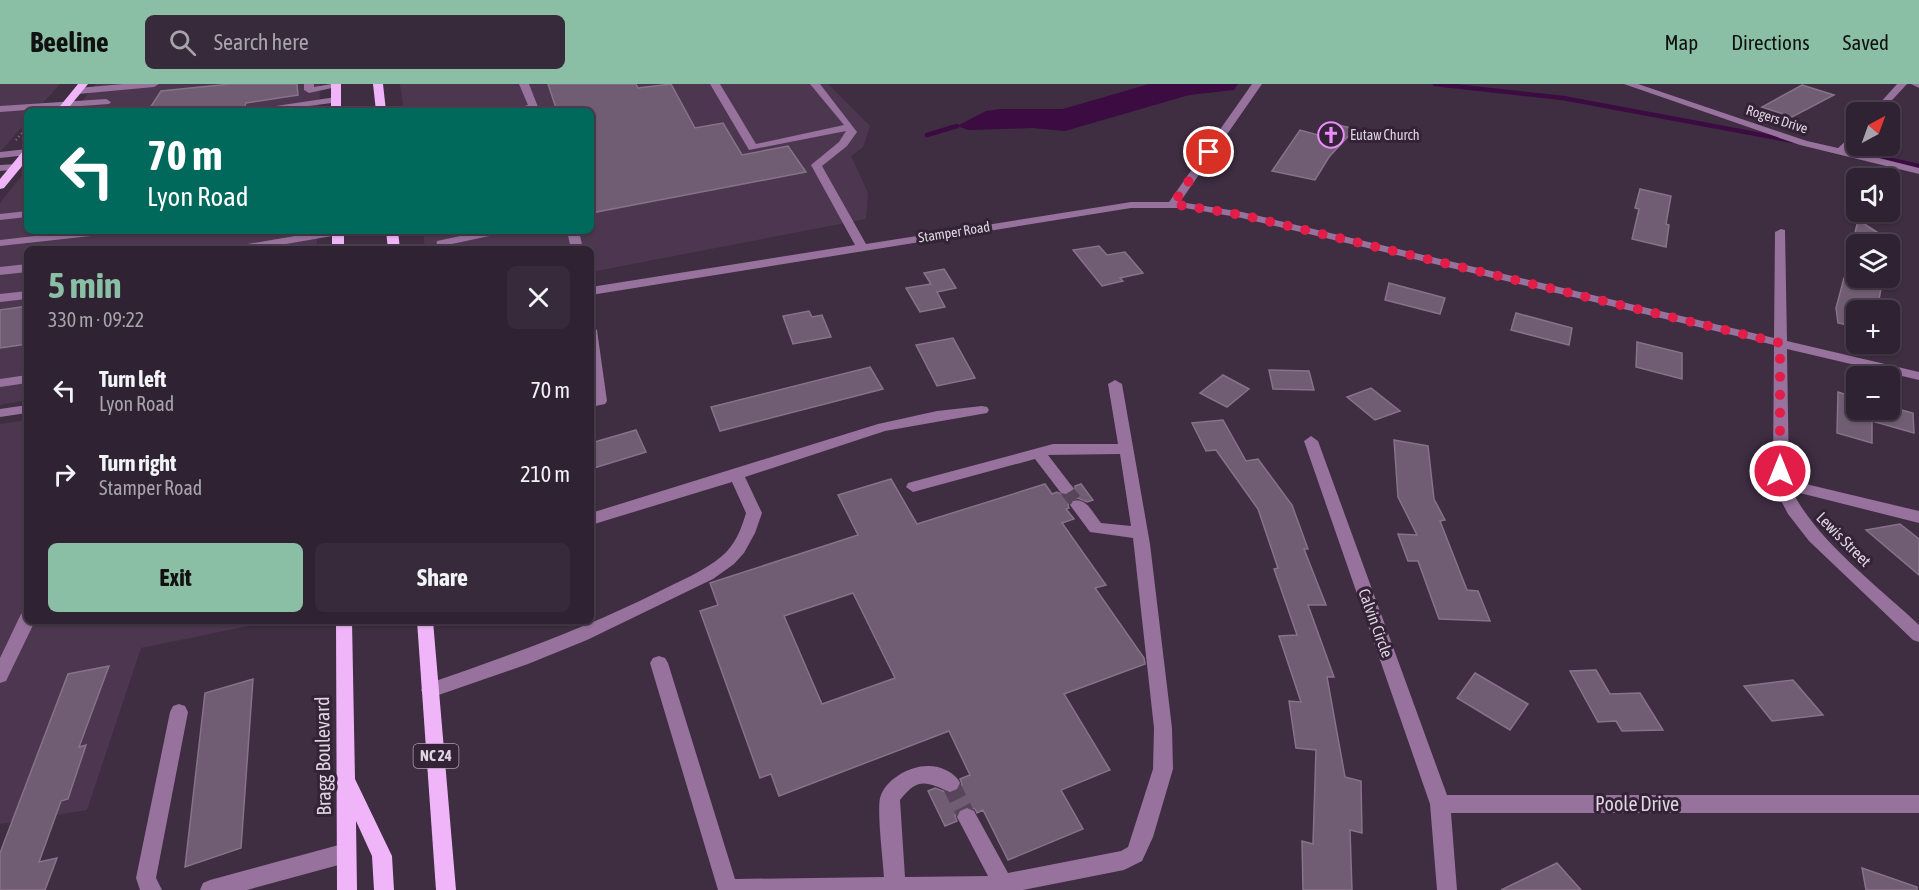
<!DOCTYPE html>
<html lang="en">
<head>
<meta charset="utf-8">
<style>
	:root { --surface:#2f2232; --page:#372a3a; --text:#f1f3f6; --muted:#a7a4ac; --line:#4a3f4d; --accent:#8abfa5 }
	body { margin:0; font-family:"Asap Condensed",sans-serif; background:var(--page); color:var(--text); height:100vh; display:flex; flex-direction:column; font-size:22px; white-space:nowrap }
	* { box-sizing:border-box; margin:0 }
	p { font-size:20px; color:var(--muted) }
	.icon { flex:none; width:33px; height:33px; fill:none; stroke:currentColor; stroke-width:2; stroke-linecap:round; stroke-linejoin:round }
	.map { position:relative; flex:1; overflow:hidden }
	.drawer { position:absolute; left:24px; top:162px; width:570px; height:378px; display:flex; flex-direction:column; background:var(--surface); border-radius:9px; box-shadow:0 2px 4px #0004,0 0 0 2px var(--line) }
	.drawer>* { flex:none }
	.top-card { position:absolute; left:24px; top:24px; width:570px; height:126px; border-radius:9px; box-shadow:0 2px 4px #0004,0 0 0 2px var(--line); background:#00695c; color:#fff; overflow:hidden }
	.needle { width:39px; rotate:41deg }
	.fabs { position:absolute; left:1846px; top:18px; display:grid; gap:12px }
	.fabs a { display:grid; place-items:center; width:54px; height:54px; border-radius:9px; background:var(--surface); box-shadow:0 2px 4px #0004,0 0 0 2px var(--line); font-size:30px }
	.pin { position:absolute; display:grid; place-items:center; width:51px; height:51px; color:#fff; margin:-26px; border:3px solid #fff; border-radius:50%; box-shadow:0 2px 6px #0007 }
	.me { position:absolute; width:66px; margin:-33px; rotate:0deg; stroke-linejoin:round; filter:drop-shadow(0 0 4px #0008) }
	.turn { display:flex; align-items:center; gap:21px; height:126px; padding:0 24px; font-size:27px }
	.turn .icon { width:78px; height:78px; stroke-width:2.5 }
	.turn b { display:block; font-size:42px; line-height:51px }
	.round { display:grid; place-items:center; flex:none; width:63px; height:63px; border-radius:9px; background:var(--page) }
	.headline { display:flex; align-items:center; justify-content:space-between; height:102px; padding:0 24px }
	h1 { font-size:36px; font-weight:700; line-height:45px; color:var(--accent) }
	.cta { display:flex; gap:12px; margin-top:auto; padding:12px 24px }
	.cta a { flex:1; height:69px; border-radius:9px; background:var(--accent); color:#111; font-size:24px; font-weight:700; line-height:69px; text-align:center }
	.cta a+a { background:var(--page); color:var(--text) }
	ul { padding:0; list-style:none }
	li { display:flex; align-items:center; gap:18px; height:84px; padding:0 24px }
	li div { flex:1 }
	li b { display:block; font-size:22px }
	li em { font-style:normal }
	header { display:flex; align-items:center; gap:36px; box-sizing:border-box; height:84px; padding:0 30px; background:var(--accent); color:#111 }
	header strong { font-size:28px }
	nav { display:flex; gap:33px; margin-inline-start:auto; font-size:21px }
	.search { width:420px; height:54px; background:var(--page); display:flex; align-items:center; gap:15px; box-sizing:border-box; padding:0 21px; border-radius:9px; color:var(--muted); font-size:22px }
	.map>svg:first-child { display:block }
</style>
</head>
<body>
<header>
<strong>Beeline</strong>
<div class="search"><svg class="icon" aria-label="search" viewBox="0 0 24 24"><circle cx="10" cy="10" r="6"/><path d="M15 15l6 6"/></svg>Search here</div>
<nav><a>Map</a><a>Directions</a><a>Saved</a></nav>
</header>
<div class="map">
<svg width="1919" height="806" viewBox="0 0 1919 806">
	<rect width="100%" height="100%" fill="#3f2d42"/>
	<g fill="#4d3750">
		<polygon points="0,0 60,0 36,27 27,27 27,37 0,68"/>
		<polygon points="96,0 320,0 319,27 74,27"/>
		<polygon points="400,0 828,0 870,42 863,63 851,72 868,109 866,135 591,188 591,165 425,165 423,147 591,147 591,27 404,27"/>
		<polygon points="27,85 27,147 317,147 317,165 27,165 27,316 0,321 0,119"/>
		<polygon points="27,336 27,537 273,537 141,564 87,726 0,740 0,340"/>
	</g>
	<polygon fill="#3b0b42" points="1149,0 1238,0 1234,6 1189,11 1065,47 1033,44 968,46 957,42 986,27 1000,25 1063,25"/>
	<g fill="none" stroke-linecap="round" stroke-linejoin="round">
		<g stroke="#3b0b42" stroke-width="4.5">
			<polyline points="1435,0 1563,14 1793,57"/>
			<polyline points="927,51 957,42"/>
			<polyline points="1840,65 1919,82"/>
		</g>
	</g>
	<g fill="#705c73" stroke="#867289" stroke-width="1.5" fill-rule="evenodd">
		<polygon points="230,0 297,0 298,11 246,19 243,27 148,27 161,7"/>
		<polygon points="548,0 636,0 638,4 671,0 695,44 723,39 742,71 788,62 806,88 591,129 591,27 557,27"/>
		<polygon points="1802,1 1834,11 1792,33 1762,23"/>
		<polygon points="1330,39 1355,45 1329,73 1315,96 1272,87 1300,46 1318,51"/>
		<polygon points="1640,105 1671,112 1666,140 1669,141 1666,163 1632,155 1639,125 1635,124"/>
		<polygon points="1858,136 1891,157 1852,162"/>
		<polygon points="1099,162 1107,171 1125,168 1143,189 1120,194 1123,197 1102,202 1073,166"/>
		<polygon points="944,185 956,204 937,208 945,223 920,228 906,204 931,200 924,189"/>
		<polygon points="1844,194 1883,194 1877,226 1857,226 1857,243 1838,239 1836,224"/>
		<polygon points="1389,199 1445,214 1440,230 1385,216"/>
		<polygon points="27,222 27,260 0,264 0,226"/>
		<polygon points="809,227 812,233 822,231 831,253 793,260 783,232"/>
		<polygon points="1516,229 1572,244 1569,261 1511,246"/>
		<polygon points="953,254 975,294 937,302 916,261"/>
		<polygon points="1637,258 1682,269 1682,295 1636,283"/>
		<polygon points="870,283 883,305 720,347 711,323"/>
		<polygon points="1269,286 1309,287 1314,306 1273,305"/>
		<polygon points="1223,291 1249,305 1227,323 1200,309"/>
		<polygon points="1371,304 1400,327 1375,336 1347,313"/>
		<polygon points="1838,308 1857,314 1857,326 1890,326 1890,323 1913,329 1914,349 1872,337 1872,359 1837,349"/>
		<polygon points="1223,336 1246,377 1258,375 1292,421 1308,465 1304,465 1326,521 1308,521 1334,593 1327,593 1345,693 1361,697 1362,749 1350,746 1352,806 1303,806 1302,757 1313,760 1316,666 1296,664 1289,617 1301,618 1279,552 1297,551 1274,485 1278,484 1258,425 1216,366 1206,367 1192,339"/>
		<polygon points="636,346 646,368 591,385 591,359"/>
		<polygon points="1394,356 1428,362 1434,415 1445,436 1440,437 1467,506 1478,507 1490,537 1439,535 1418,477 1408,477 1398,450 1417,451 1398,413"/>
		<path d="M891 395 917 440 1045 400 1052 410 1057 408 1066 412 1075 407V402L1081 400 1093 416 1087 418 1078 414 1071 416 1068 421 1069 424 1066 425 1074 435 1062 439 1106 501 1095 504 1144 574 1145 580 1064 610 1110 686 1061 706 1083 745 1008 776 983 726 977 729 975 725 966 722 958 726 955 732 957 737 945 742 928 707 935 704 951 710 959 706 962 700 960 695 970 691 949 647 779 712 771 690 760 694 700 527 718 521 710 499 858 451 838 411ZM853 509 895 594 822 620 784 532Z"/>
		<polygon points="1900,440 1919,455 1919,491 1866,446"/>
		<polygon points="109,582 79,663 86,661 68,715 61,717 39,778 57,774 45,806 0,806 0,769 68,590"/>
		<polygon points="1596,586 1610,610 1640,609 1663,646 1622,647 1616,637 1598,638 1570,587"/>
		<polygon points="1475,589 1528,620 1510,646 1457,614"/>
		<polygon points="253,595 241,764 185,783 205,609"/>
		<polygon points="1793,596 1823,631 1772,637 1744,602"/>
		<polygon points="1557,779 1581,806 1501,806"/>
		<polygon points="1862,784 1917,803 1917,806 1866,806"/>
	</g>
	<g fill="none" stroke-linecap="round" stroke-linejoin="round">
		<polyline stroke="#57465a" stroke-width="14" stroke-dasharray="14 7" stroke-linecap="butt" points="1066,405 1078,421"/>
		<polyline stroke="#57465a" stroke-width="18" stroke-dasharray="18 9" stroke-linecap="butt" points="950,699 967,733"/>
		<polyline stroke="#8c7d8e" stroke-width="2" stroke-dasharray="1 3" stroke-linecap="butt" points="16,56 27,43"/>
		<g fill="#96729c" fill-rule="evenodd">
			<polygon points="123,0 159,0 154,3 78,10 73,7 78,4"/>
			<polygon points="304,0 314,0 314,3 331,0 341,2 309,9 304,6"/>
			<polygon points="519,0 529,0 538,23 526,27 505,27 528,21"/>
			<path d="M710 0H720L756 60 844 41 810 0H820L857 48 847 62 822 82 866 160 1131 118H1169L1252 0H1262L1180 118 1242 128 1774 254 1775 148 1781 145 1785 146 1787 257 1919 288V296L1787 265 1789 396 1919 427V439L1792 407C1818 458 1877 501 1919 541V558L1913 556 1809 457 1788 430 1776 407 1773 387 1774 261 1242 134 1185 124H1131L591 211V203L855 161 811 81 839 58 846 47 749 66Z"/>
			<polygon points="1624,0 1638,0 1807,57 1838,64 1857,47 1857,56 1847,66 1919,84 1919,90 1800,61"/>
			<polygon points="1897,0 1907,0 1881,28 1872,28"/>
			<polygon points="1911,0 1919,0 1919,4"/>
			<polygon points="336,13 339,14 339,18 271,27 276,22"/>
			<polygon points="106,15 111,18 109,20 0,28 0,22"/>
			<polygon points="27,65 27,71 0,74 0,68"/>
			<polygon points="16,80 21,83 20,85 0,87 0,81"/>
			<polygon points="27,127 27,133 0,136 0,130"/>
			<polygon points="78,147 115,147 109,150 0,162 0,156"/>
			<polygon points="324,147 344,148 338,151 257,165 230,165 236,162"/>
			<polygon points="483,147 505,147 499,150 447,161 448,165 436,165 437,157"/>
			<polygon points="567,147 579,147 583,165 571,165"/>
			<polygon points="27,180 27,188 0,191 0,183"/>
			<polygon points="27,207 27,215 0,218 0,210"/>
			<polygon points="591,242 597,246 607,317 605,320 591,323 593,314"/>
			<polygon points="27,291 27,299 0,303 0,295"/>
			<path d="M1115 296 1122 300 1150 460 1172 644 1173 685 1153 753 1142 777 1124 786 1023 806H718L650 579 653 574 659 572 665 574 668 579 735 795 884 793C883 775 877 729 880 714 885 695 911 681 929 682 940 682 955 688 960 699L957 705 950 708C927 699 919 692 900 716L905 793 988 792 957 733 960 727 967 724 974 727 1008 789 1121 767 1128 763 1153 685 1154 644 1133 454 1090 448 1070 421 1073 417C1086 413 1093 429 1101 439L1131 442 1120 370 1048 371 1074 405 1066 410 1061 409 1035 375 913 408 906 403 908 399 1053 360H1118L1108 300Z"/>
			<polygon points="27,321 27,329 0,333 0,325"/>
			<path d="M982 322 987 323 989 326 987 329 885 347 745 393 762 429 755 449 744 469 734 480 713 495 587 556 528 580 430 614 424 611 421 606 424 601C504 573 582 546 658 508 679 497 703 488 722 472 735 461 741 446 746 429L732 398 591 441V429L878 340 937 327Z"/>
			<polygon points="1311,352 1318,357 1447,711 1919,711 1919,729 1451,729 1457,806 1437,806 1430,720 1304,357"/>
			<polygon points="27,528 27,537 35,537 6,597 0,599 0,574 21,530"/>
			<polygon points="179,620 185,622 188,628 156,794 162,806 140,806 136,794 170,628 173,622"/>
			<polygon points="346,759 353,762 356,769 353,776 346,779 247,806 200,806 203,799 210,796"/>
		</g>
		<g fill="#f0b5f9" fill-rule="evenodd">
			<polygon points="78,0 88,0 66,27 56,27"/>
			<rect x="331" y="0" width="10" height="27"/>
			<polygon points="373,0 383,0 386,27 376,27"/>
			<polygon points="27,66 27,76 4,104 0,105 0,95 23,67"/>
			<rect x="332" y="147" width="12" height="18"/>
			<polygon points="386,147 398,147 400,165 388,165"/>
			<polygon points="336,537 352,537 355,695 392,772 394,806 374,806 372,772 356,737 357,806 337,806"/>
			<polygon points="417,537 433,537 456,806 436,806"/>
		</g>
	</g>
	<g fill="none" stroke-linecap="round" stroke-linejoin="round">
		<polyline stroke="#e11d48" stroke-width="10" stroke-dasharray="0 18" points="1209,68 1173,120 1242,131 1780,259 1780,387"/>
	</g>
	<defs>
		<g id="church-ring" transform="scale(1.35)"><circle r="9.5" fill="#342337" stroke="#ec8cfb" stroke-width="1.5"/><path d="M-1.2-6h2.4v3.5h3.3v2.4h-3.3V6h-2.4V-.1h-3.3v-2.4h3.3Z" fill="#ec8cfb"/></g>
	</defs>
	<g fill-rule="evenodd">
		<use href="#church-ring" x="1331" y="51"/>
	</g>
	<g text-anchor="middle" stroke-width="6" stroke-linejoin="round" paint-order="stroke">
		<g font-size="14" fill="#dfd4e1" stroke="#342337">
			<text transform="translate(1777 35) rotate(18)" y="5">Rogers Drive</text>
			<text transform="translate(954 148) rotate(-9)" y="5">Stamper Road</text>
		</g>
		<g font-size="14" fill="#dfd4e1" stroke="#342337" text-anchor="start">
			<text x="1350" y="56">Eutaw Church</text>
		</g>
		<rect fill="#342337" stroke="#ac9fae" stroke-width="1.5" x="413.5" y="660" width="45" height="24" rx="4.5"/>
		<g font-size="15" font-weight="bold" fill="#dfd4e1">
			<text x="436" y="677">NC 24</text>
		</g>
		<g font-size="16" fill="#dfd4e1" stroke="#342337">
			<text transform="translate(1844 455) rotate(45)" y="6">Lewis Street</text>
			<text transform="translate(1376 539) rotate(70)" y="6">Calvin Circle</text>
		</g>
		<g font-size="20" fill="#dfd4e1" stroke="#342337">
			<text transform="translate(323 672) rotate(-91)" y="7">Bragg Boulevard</text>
			<text x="1637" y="727">Poole Drive</text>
		</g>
	</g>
</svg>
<div class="fabs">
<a><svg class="needle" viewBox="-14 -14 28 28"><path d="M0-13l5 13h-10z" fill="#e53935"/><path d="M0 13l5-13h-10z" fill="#a7a4ac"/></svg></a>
<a><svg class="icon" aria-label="sound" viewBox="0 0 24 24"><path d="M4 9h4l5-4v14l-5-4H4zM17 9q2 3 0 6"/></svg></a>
<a><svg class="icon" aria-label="layers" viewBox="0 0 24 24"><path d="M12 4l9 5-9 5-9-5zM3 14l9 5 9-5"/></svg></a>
<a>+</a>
<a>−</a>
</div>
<div class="pin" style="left:1209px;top:68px;background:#d93025"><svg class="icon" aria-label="arrive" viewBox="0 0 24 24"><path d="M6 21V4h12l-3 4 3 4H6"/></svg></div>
<svg class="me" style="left:1780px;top:387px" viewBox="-20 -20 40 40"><circle r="17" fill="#e11d48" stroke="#fff" stroke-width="3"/><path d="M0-11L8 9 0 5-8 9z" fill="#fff"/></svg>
<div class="top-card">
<div class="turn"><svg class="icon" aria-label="left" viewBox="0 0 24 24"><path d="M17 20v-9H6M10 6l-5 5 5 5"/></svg><div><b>70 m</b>Lyon Road</div></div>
</div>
<section class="drawer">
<div class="headline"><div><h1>5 min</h1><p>330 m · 09:22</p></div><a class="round"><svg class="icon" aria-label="close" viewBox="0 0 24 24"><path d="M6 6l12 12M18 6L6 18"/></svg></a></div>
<ul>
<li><svg class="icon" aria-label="left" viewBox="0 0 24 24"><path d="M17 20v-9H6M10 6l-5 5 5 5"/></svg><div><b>Turn left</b><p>Lyon Road</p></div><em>70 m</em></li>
<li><svg class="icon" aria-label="right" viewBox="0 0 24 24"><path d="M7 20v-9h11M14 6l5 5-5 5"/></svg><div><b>Turn right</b><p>Stamper Road</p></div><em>210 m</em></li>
</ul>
<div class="cta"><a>Exit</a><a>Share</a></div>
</section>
</div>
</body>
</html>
